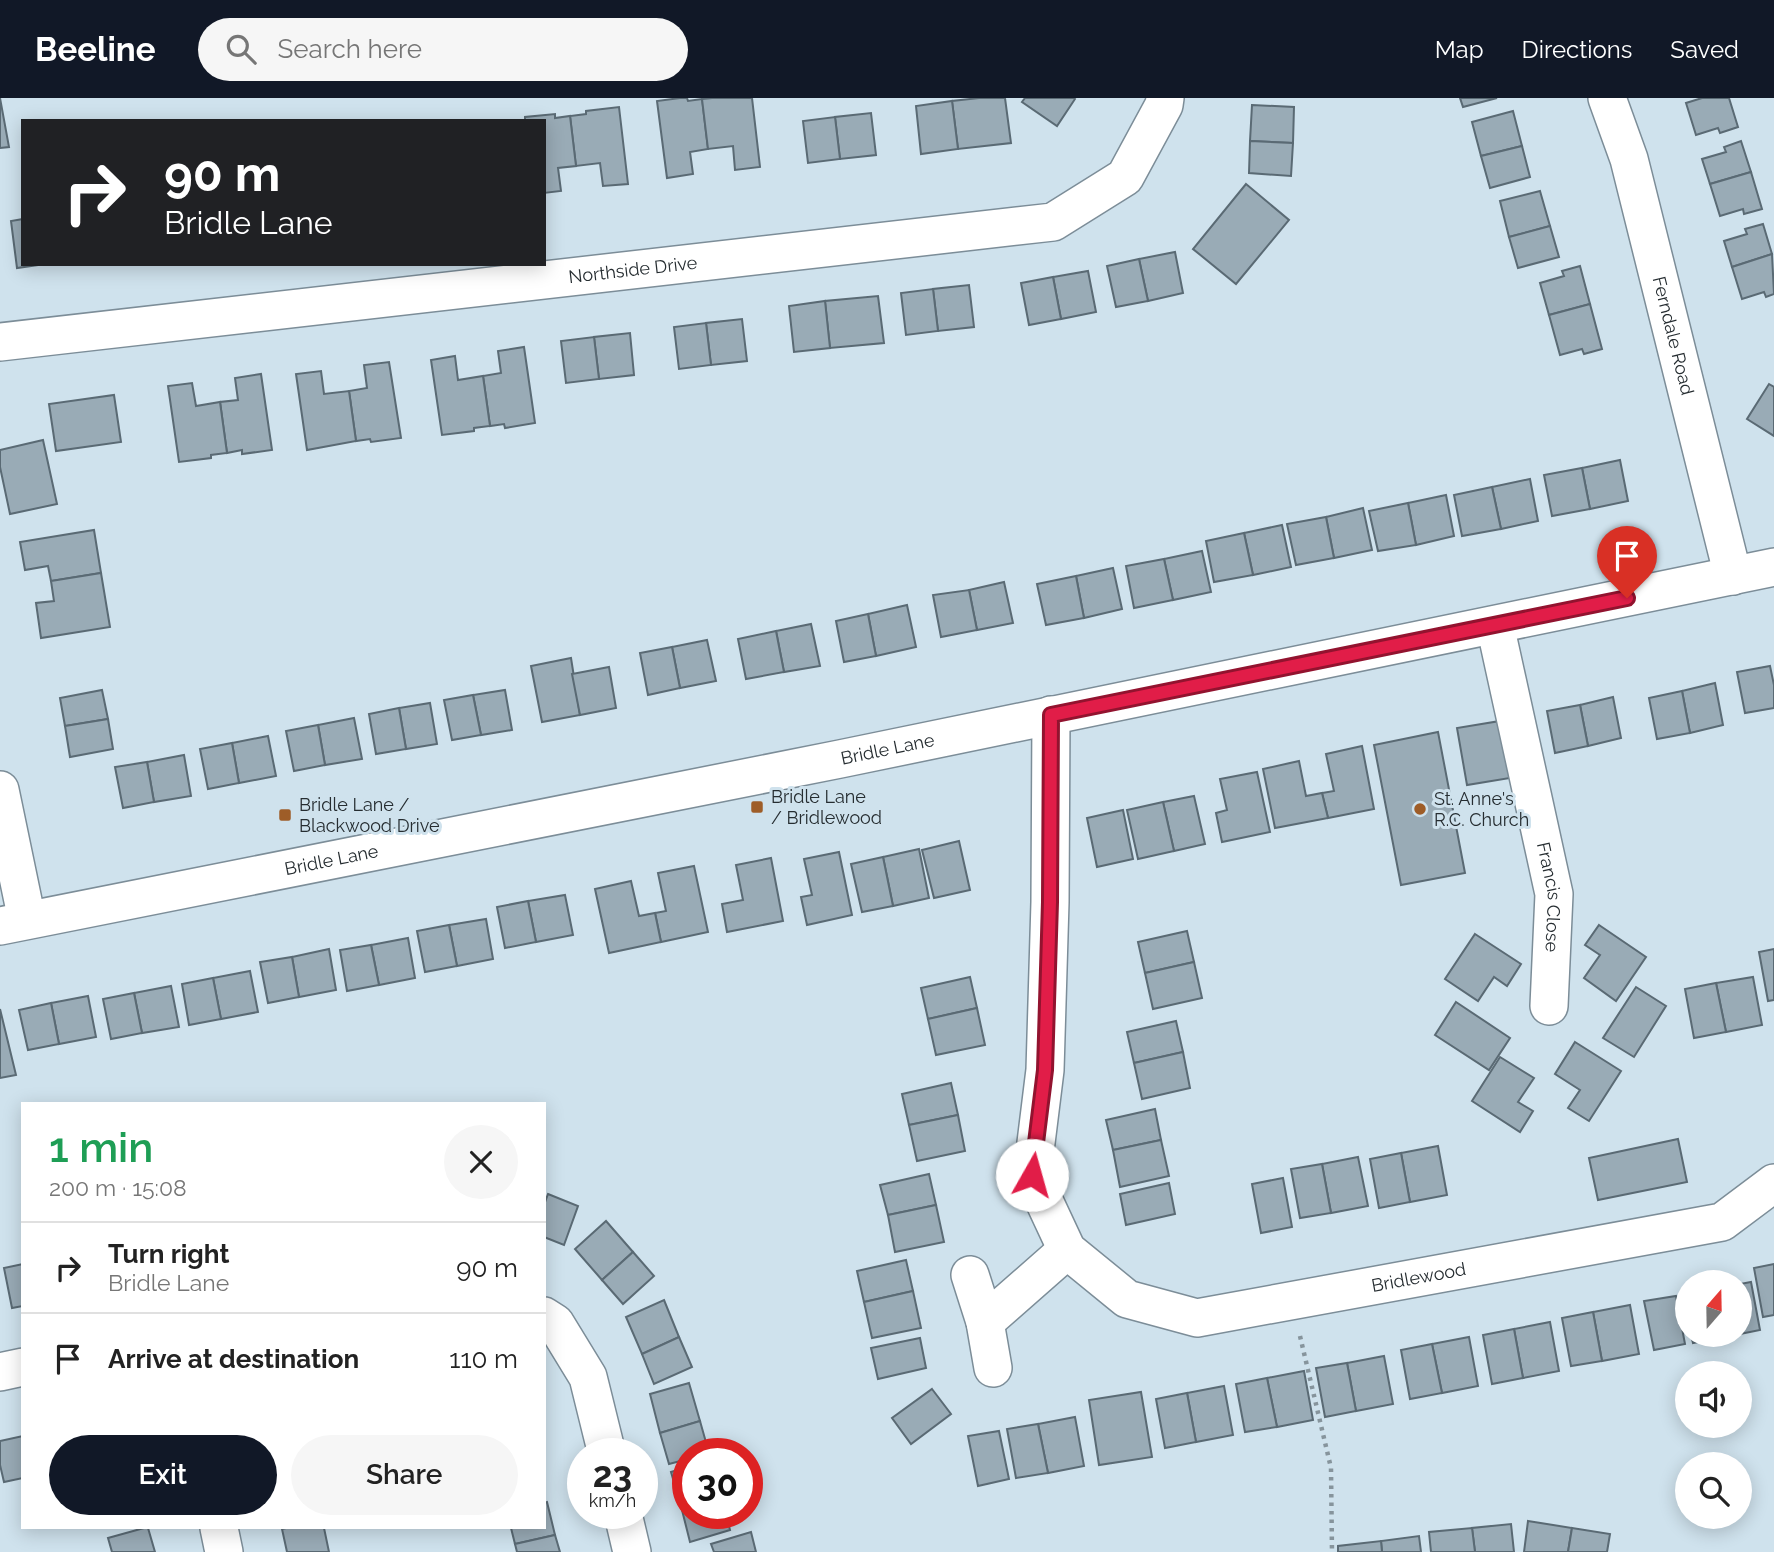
<!DOCTYPE html>
<html lang="en">
<head>
<meta charset="utf-8">
<style>
	:root { --surface:#fff; --page:#f6f6f6; --text:#222; --muted:#767676; --line:#e0e0e0; --accent:#111827 }
	body { margin:0; font-family:Raleway,sans-serif; background:var(--page); color:var(--text); height:100vh; display:flex; flex-direction:column; font-size:26px; white-space:nowrap }
	* { box-sizing:border-box; margin:0 }
	p { font-size:23px; color:var(--muted) }
	.icon { flex:none; width:38px; height:38px; fill:none; stroke:currentColor; stroke-width:2; stroke-linecap:round; stroke-linejoin:round }
	.map { position:relative; flex:1; overflow:hidden }
	.details { position:absolute; left:21px; top:1004px; width:525px; height:427px; display:flex; flex-direction:column; background:var(--surface); border-radius:0px; box-shadow:0 4px 18px #0003 }
	.details>* { flex:none }
	.hud { position:absolute; left:21px; top:21px; width:525px; height:147px; border-radius:0px; box-shadow:0 4px 18px #0003; background:#202124; color:#fff; overflow:hidden }
	.needle { width:46px; rotate:20deg }
	.buttons { position:absolute; left:1675px; top:1172px; display:grid; gap:14px }
	.buttons a { display:grid; place-items:center; width:77px; height:77px; border-radius:50%; background:var(--surface); box-shadow:0 4px 18px #0003; font-size:35px }
	.speed { position:absolute; left:567px; top:1340px; display:flex; gap:14px; font-size:35px; font-weight:700; text-align:center }
	.speed>* { display:grid; place-content:center; width:91px; height:91px; border-radius:50%; background:var(--surface); box-shadow:0 4px 18px #0003; line-height:1 }
	.speed small { font-size:18px; font-weight:400 }
	.speed .limit { border:10px solid #d22; background:#fff; color:#111 }
	.pin { position:absolute; display:grid; place-items:center; width:60px; height:60px; color:#fff; margin:-72px -30px; border-radius:50% 50% 50% 0; rotate:-45deg; box-shadow:0 0 7px #0007 }
	.pin .icon { rotate:45deg }
	.me { position:absolute; width:77px; margin:-38px; rotate:7deg; stroke-linejoin:round; filter:drop-shadow(0 0 5px #0008) }
	.turn { display:flex; align-items:center; gap:24px; height:147px; padding:0 28px; font-size:32px }
	.turn .icon { width:91px; height:91px; stroke-width:2.5 }
	.turn b { display:block; font-size:49px; line-height:60px }
	.round { display:grid; place-items:center; flex:none; width:74px; height:74px; border-radius:37px; background:var(--page) }
	.head { display:flex; align-items:center; justify-content:space-between; height:119px; padding:0 28px }
	h1 { font-size:42px; font-weight:600; line-height:52px; color:#1e9e55 }
	.action { display:flex; gap:14px; margin-top:auto; padding:14px 28px }
	.action a { flex:1; height:80px; border-radius:42px; background:var(--accent); color:#fff; font-size:28px; font-weight:600; line-height:80px; text-align:center }
	.action a+a { background:var(--page); color:var(--text) }
	ul { padding:0; list-style:none }
	li { display:flex; align-items:center; gap:21px; height:91px; padding:0 28px; border-top:2px solid var(--line) }
	li div { flex:1 }
	li b { display:block; font-size:26px }
	li em { font-style:normal }
	header { display:flex; align-items:center; gap:42px; box-sizing:border-box; height:98px; padding:0 35px; background:var(--accent); color:#fff }
	header strong { font-size:33px }
	nav { display:flex; gap:38px; margin-inline-start:auto; font-size:24px }
	.search { width:490px; height:63px; background:var(--page); display:flex; align-items:center; gap:18px; box-sizing:border-box; padding:0 24px; border-radius:38px; color:var(--muted); font-size:26px }
	.map>svg:first-child { display:block }
</style>
</head>
<body>
<header>
<strong>Beeline</strong>
<div class="search"><svg class="icon" aria-label="search" viewBox="0 0 24 24"><circle cx="10" cy="10" r="6"/><path d="M15 15l6 6"/></svg>Search here</div>
<nav><a>Map</a><a>Directions</a><a>Saved</a></nav>
</header>
<div class="map">
<svg width="1774" height="1454" viewBox="0 0 1774 1454">
	<rect width="100%" height="100%" fill="#cfe2ed"/>
	<g fill="#99abb6" stroke="#5a6a74" stroke-width="2">
		<polygon points="0,0 9,49 0,50"/>
		<polygon points="680,0 687,0 688,3 702,1 708,51 690,54 693,76 667,80 657,3"/>
		<polygon points="712,0 752,0 760,69 735,72 733,48 708,51 702,1"/>
		<polygon points="979,0 1005,0 1011,45 958,51 952,3"/>
		<polygon points="1025,0 1074,0 1075,1 1057,28 1022,4"/>
		<polygon points="1460,0 1497,0 1463,9"/>
		<polygon points="1702,0 1729,0 1738,29 1720,35 1718,30 1696,37 1686,5"/>
		<polygon points="952,3 958,51 921,56 916,8"/>
		<polygon points="1252,7 1294,9 1293,45 1250,43"/>
		<polygon points="619,9 628,86 603,88 600,65 576,68 570,18 586,16 586,13"/>
		<polygon points="1513,13 1522,48 1481,58 1472,24"/>
		<polygon points="871,15 876,57 840,61 835,19"/>
		<polygon points="555,16 555,20 570,18 576,68 558,70 561,93 544,95 544,23 525,23 525,19"/>
		<polygon points="835,19 840,61 808,65 803,23"/>
		<polygon points="1250,43 1293,45 1291,78 1249,75"/>
		<polygon points="1741,43 1751,74 1710,86 1702,61 1726,54 1724,49"/>
		<polygon points="1522,48 1530,79 1490,90 1481,58"/>
		<polygon points="1751,74 1762,111 1744,116 1743,111 1720,118 1710,86"/>
		<polygon points="1246,86 1289,122 1236,186 1193,151"/>
		<polygon points="1540,93 1550,128 1509,139 1500,103"/>
		<polygon points="23,121 23,166 45,166 17,170 11,123"/>
		<polygon points="1763,126 1772,156 1732,169 1724,143 1747,136 1745,131"/>
		<polygon points="1550,128 1559,159 1518,170 1509,139"/>
		<polygon points="1175,154 1183,195 1148,203 1139,161"/>
		<polygon points="1772,156 1774,196 1766,199 1764,194 1742,201 1732,169"/>
		<polygon points="1139,161 1148,203 1116,209 1107,168"/>
		<polygon points="1580,168 1590,206 1549,217 1540,185 1564,178 1562,173"/>
		<polygon points="1088,173 1096,214 1061,221 1053,179"/>
		<polygon points="1053,179 1061,221 1029,227 1021,185"/>
		<polygon points="969,187 974,229 938,233 933,191"/>
		<polygon points="933,191 938,233 906,237 901,195"/>
		<polygon points="878,198 884,245 830,250 825,203"/>
		<polygon points="825,203 830,250 794,254 789,208"/>
		<polygon points="1590,206 1602,251 1584,256 1582,251 1560,257 1549,217"/>
		<polygon points="742,221 747,263 711,267 706,225"/>
		<polygon points="706,225 711,267 679,271 674,229"/>
		<polygon points="630,235 634,277 599,281 594,239"/>
		<polygon points="594,239 599,281 566,285 561,243"/>
		<polygon points="524,249 535,325 505,330 504,326 490,328 483,278 501,275 498,253"/>
		<polygon points="455,258 458,282 483,278 490,328 474,330 474,333 442,337 431,262"/>
		<polygon points="389,264 401,340 371,344 370,341 356,343 349,293 367,290 364,267"/>
		<polygon points="321,273 324,296 349,293 356,343 307,352 296,276"/>
		<polygon points="261,276 272,352 242,356 242,352 227,355 220,304 238,302 235,280"/>
		<polygon points="192,285 196,308 220,304 227,355 211,357 211,360 179,364 168,288"/>
		<polygon points="1769,286 1774,289 1774,338 1747,321"/>
		<polygon points="114,297 121,344 56,353 49,306"/>
		<polygon points="43,342 57,406 10,416 0,369 0,352"/>
		<polygon points="1620,362 1628,403 1590,411 1582,370"/>
		<polygon points="1582,370 1590,411 1552,418 1544,377"/>
		<polygon points="1530,381 1538,423 1501,431 1492,389"/>
		<polygon points="1492,389 1501,431 1462,438 1454,397"/>
		<polygon points="1446,397 1454,438 1416,447 1408,405"/>
		<polygon points="1408,405 1416,447 1378,453 1369,413"/>
		<polygon points="1363,410 1372,452 1334,460 1326,419"/>
		<polygon points="1326,419 1334,460 1296,467 1287,426"/>
		<polygon points="1282,427 1291,469 1253,477 1244,435"/>
		<polygon points="94,432 101,475 51,483 48,468 25,472 20,444"/>
		<polygon points="1244,435 1253,477 1214,484 1206,443"/>
		<polygon points="1202,453 1211,494 1173,502 1164,461"/>
		<polygon points="1164,461 1173,502 1134,510 1126,468"/>
		<polygon points="1113,470 1122,511 1084,520 1076,478"/>
		<polygon points="101,475 110,529 41,540 36,505 54,503 51,483"/>
		<polygon points="1076,478 1084,520 1046,527 1037,486"/>
		<polygon points="1004,484 1013,525 977,532 969,492"/>
		<polygon points="969,492 977,532 941,539 933,497"/>
		<polygon points="907,507 916,549 876,558 868,516"/>
		<polygon points="868,516 876,558 844,564 836,523"/>
		<polygon points="811,526 820,568 784,574 776,533"/>
		<polygon points="776,533 784,574 746,581 738,541"/>
		<polygon points="707,542 716,583 680,590 672,549"/>
		<polygon points="672,549 680,590 648,597 640,555"/>
		<polygon points="571,560 580,617 542,624 531,568"/>
		<polygon points="1770,568 1774,587 1774,610 1745,615 1737,574"/>
		<polygon points="609,569 616,610 580,617 572,576"/>
		<polygon points="1715,585 1723,627 1690,635 1682,593"/>
		<polygon points="102,592 108,621 65,628 60,600"/>
		<polygon points="505,592 512,632 481,637 473,597"/>
		<polygon points="1682,593 1690,635 1657,641 1649,600"/>
		<polygon points="473,597 481,637 452,642 444,602"/>
		<polygon points="1613,599 1621,640 1588,648 1580,607"/>
		<polygon points="430,605 437,646 406,651 399,610"/>
		<polygon points="1580,607 1588,648 1555,655 1547,613"/>
		<polygon points="399,610 406,651 376,656 369,616"/>
		<polygon points="354,620 362,661 325,667 318,627"/>
		<polygon points="108,621 113,651 70,659 65,628"/>
		<polygon points="1500,623 1510,680 1467,687 1457,630"/>
		<polygon points="318,627 325,667 294,673 286,633"/>
		<polygon points="1438,634 1465,775 1401,787 1374,647"/>
		<polygon points="268,638 276,678 239,685 232,645"/>
		<polygon points="232,645 239,685 208,691 200,651"/>
		<polygon points="1362,648 1374,711 1328,720 1322,695 1334,693 1326,656"/>
		<polygon points="184,657 191,698 154,704 147,664"/>
		<polygon points="1299,663 1306,698 1322,695 1328,720 1275,730 1263,671"/>
		<polygon points="147,664 154,704 123,710 115,669"/>
		<polygon points="1257,674 1270,734 1222,744 1216,715 1227,712 1220,681"/>
		<polygon points="1194,698 1205,746 1174,753 1163,704"/>
		<polygon points="1163,704 1174,753 1138,761 1127,712"/>
		<polygon points="1123,712 1133,761 1097,769 1087,720"/>
		<polygon points="959,743 970,792 934,800 922,752"/>
		<polygon points="919,751 929,800 893,808 883,759"/>
		<polygon points="839,754 852,817 807,827 801,799 812,797 804,761"/>
		<polygon points="883,759 893,808 862,814 851,766"/>
		<polygon points="771,760 783,823 727,834 722,806 743,802 736,767"/>
		<polygon points="694,768 708,834 661,844 655,815 666,813 658,775"/>
		<polygon points="631,783 639,818 655,815 661,844 609,855 595,791"/>
		<polygon points="565,797 573,837 536,844 528,803"/>
		<polygon points="528,803 536,844 505,850 497,809"/>
		<polygon points="486,821 493,861 457,868 449,827"/>
		<polygon points="449,827 457,868 425,874 417,833"/>
		<polygon points="1599,827 1646,859 1616,903 1584,880 1600,857 1585,847"/>
		<polygon points="1187,833 1194,864 1145,875 1138,844"/>
		<polygon points="1475,836 1521,866 1507,888 1494,879 1478,903 1445,881"/>
		<polygon points="408,840 415,880 379,887 371,847"/>
		<polygon points="371,847 379,887 347,893 340,852"/>
		<polygon points="329,851 336,892 299,899 292,859"/>
		<polygon points="1774,851 1774,902 1768,903 1759,854"/>
		<polygon points="292,859 299,899 268,905 260,864"/>
		<polygon points="1194,864 1202,900 1153,911 1145,875"/>
		<polygon points="250,873 258,914 221,921 213,880"/>
		<polygon points="970,879 977,910 928,921 921,890"/>
		<polygon points="1753,879 1762,927 1726,934 1716,885"/>
		<polygon points="213,880 221,921 189,927 182,886"/>
		<polygon points="1716,885 1726,934 1694,940 1685,891"/>
		<polygon points="171,888 179,929 142,935 134,895"/>
		<polygon points="1636,889 1666,908 1634,959 1603,940"/>
		<polygon points="134,895 142,935 111,941 103,901"/>
		<polygon points="88,898 96,939 59,946 51,905"/>
		<polygon points="1456,904 1510,940 1489,972 1435,937"/>
		<polygon points="51,905 59,946 28,952 19,912"/>
		<polygon points="977,910 985,947 936,957 928,921"/>
		<polygon points="0,911 16,977 0,980"/>
		<polygon points="1176,923 1183,954 1134,965 1127,934"/>
		<polygon points="1575,944 1621,973 1589,1023 1568,1010 1580,992 1555,976"/>
		<polygon points="1183,954 1190,990 1142,1001 1134,965"/>
		<polygon points="1500,959 1534,980 1518,1004 1533,1013 1520,1034 1472,1003"/>
		<polygon points="951,985 958,1017 909,1027 902,996"/>
		<polygon points="1155,1011 1161,1042 1113,1052 1106,1022"/>
		<polygon points="958,1017 965,1053 917,1063 909,1027"/>
		<polygon points="1678,1041 1687,1084 1598,1102 1589,1060"/>
		<polygon points="1161,1042 1169,1078 1120,1089 1113,1052"/>
		<polygon points="1438,1048 1447,1097 1410,1104 1401,1055"/>
		<polygon points="1401,1055 1410,1104 1379,1110 1370,1061"/>
		<polygon points="1358,1059 1368,1108 1331,1115 1322,1066"/>
		<polygon points="1322,1066 1331,1115 1300,1120 1291,1071"/>
		<polygon points="929,1076 936,1107 888,1117 880,1087"/>
		<polygon points="1283,1080 1292,1129 1261,1135 1252,1086"/>
		<polygon points="1169,1085 1175,1116 1126,1127 1120,1096"/>
		<polygon points="548,1096 578,1108 564,1147 544,1139 544,1107"/>
		<polygon points="936,1107 944,1144 895,1154 888,1117"/>
		<polygon points="606,1123 633,1154 602,1182 575,1151"/>
		<polygon points="633,1154 654,1178 623,1206 602,1182"/>
		<polygon points="906,1162 913,1193 864,1204 857,1173"/>
		<polygon points="23,1166 23,1208 12,1210 4,1170"/>
		<polygon points="1774,1166 1774,1217 1763,1219 1754,1170"/>
		<polygon points="1751,1184 1760,1232 1740,1236 1740,1186"/>
		<polygon points="913,1193 921,1230 872,1240 864,1204"/>
		<polygon points="1676,1198 1685,1246 1654,1252 1644,1203"/>
		<polygon points="664,1202 679,1239 642,1256 626,1219"/>
		<polygon points="1630,1207 1639,1256 1602,1263 1593,1214"/>
		<polygon points="1593,1214 1602,1263 1571,1268 1562,1220"/>
		<polygon points="1550,1224 1559,1273 1523,1280 1514,1231"/>
		<polygon points="1514,1231 1523,1280 1492,1286 1483,1237"/>
		<polygon points="1691,1237 1724,1237 1724,1239 1693,1245"/>
		<polygon points="679,1239 692,1269 654,1286 642,1256"/>
		<polygon points="1469,1239 1478,1288 1442,1295 1432,1246"/>
		<polygon points="920,1240 926,1270 878,1281 871,1250"/>
		<polygon points="1432,1246 1442,1295 1410,1301 1401,1252"/>
		<polygon points="1384,1258 1393,1306 1356,1313 1347,1265"/>
		<polygon points="1347,1265 1356,1313 1325,1319 1316,1270"/>
		<polygon points="1304,1273 1313,1322 1277,1329 1267,1280"/>
		<polygon points="1267,1280 1277,1329 1245,1334 1236,1286"/>
		<polygon points="689,1285 700,1323 660,1335 650,1296"/>
		<polygon points="1224,1288 1233,1337 1196,1344 1187,1295"/>
		<polygon points="932,1291 951,1316 911,1346 892,1320"/>
		<polygon points="1141,1294 1152,1359 1099,1367 1089,1302"/>
		<polygon points="1187,1295 1196,1344 1165,1350 1156,1301"/>
		<polygon points="1075,1319 1084,1368 1048,1375 1038,1326"/>
		<polygon points="700,1323 709,1355 688,1356 688,1361 669,1366 660,1335"/>
		<polygon points="1038,1326 1048,1375 1016,1380 1007,1331"/>
		<polygon points="999,1333 1009,1381 978,1388 968,1338"/>
		<polygon points="23,1338 23,1380 4,1384 0,1367 0,1343"/>
		<polygon points="688,1369 688,1411 682,1412 671,1374"/>
		<polygon points="547,1404 555,1437 515,1446 511,1430 544,1430 544,1405"/>
		<polygon points="688,1411 688,1416 726,1416 730,1432 690,1444 682,1412"/>
		<polygon points="1528,1423 1572,1430 1568,1454 1524,1454"/>
		<polygon points="1511,1426 1514,1454 1475,1454 1472,1430"/>
		<polygon points="144,1430 148,1430 155,1454 112,1454 108,1440"/>
		<polygon points="286,1430 324,1430 329,1454 287,1454 282,1431"/>
		<polygon points="1472,1430 1475,1454 1431,1454 1429,1434"/>
		<polygon points="1572,1430 1610,1436 1607,1454 1568,1454"/>
		<polygon points="751,1434 756,1454 714,1454 711,1446"/>
		<polygon points="555,1437 560,1454 517,1454 515,1446"/>
		<polygon points="1419,1438 1421,1454 1382,1454 1381,1443"/>
		<polygon points="1381,1443 1382,1454 1338,1454 1338,1448"/>
	</g>
	<g fill="none" stroke-linecap="round" stroke-linejoin="round">
		<g stroke="#7c8d98" stroke-width="40">
			<g id="minor">
				<path id="s1" d="M1607 0 1629 61 1733 478"/>
				<path id="s2" d="M0 244 1053 124 1125 79 1164 7 1165 0"/>
				<path id="s3" d="M1495 527 1554 796 1549 908"/>
				<path id="s4" d="M1051 617 1050 804 1045 972 1032 1077 1067 1152 1127 1201 1197 1220 1722 1124 1774 1085"/>
				<polyline points="0,692 27,822"/>
				<path id="s5" d="M0 828 840 661 1774 469"/>
				<polyline points="970,1177 985,1224 993,1270"/>
				<polyline points="544,1218 555,1225 588,1279 607,1356"/>
				<polyline points="985,1224 1067,1152"/>
				<polyline points="0,1274 23,1269"/>
				<polyline points="623,1416 632,1454"/>
				<polyline points="219,1430 224,1454"/>
			</g>
		</g>
		<polyline stroke="#86949c" stroke-width="4.5" stroke-dasharray="3.5 5" stroke-linecap="butt" points="1300,1238 1331,1370 1332,1454"/>
		<use href="#minor" stroke="#fff" stroke-width="37"/>
	</g>
	<g fill="none" stroke-linecap="round" stroke-linejoin="round">
		<g stroke="#92132f" stroke-width="18">
			<polyline id="route" points="1032,1077 1045,972 1050,804 1051,617 1627,500"/>
		</g>
		<use href="#route" stroke="#e11d48" stroke-width="12"/>
	</g>
	<g fill="#9e5d28" stroke="#cfe2ed" stroke-width="2.5">
		<rect x="750" y="702" width="14" height="14" rx="3.5"/>
		<circle cx="1420" cy="711" r="7"/>
		<rect x="278" y="710" width="14" height="14" rx="3.5"/>
	</g>
	<g text-anchor="middle" stroke-width="6" stroke-linejoin="round" paint-order="stroke">
		<g font-size="18" fill="#262d31" stroke="#cfe2ed">
			<text dy="6" stroke="none"><textPath href="#s2" startOffset="637">Northside Drive</textPath></text>
			<text dy="6" stroke="none"><textPath href="#s1" startOffset="247">Ferndale Road</textPath></text>
			<text dy="6" stroke="none"><textPath href="#s5" startOffset="905">Bridle Lane</textPath></text>
			<text dy="6" stroke="none"><textPath href="#s5" startOffset="338">Bridle Lane</textPath></text>
			<text dy="6" stroke="none"><textPath href="#s3" startOffset="278">Francis Close</textPath></text>
			<text dy="6" stroke="none"><textPath href="#s4" startOffset="919">Bridlewood</textPath></text>
		</g>
		<g font-size="18" fill="#262d31" stroke="#cfe2ed" text-anchor="start">
			<text x="771" y="705">Bridle Lane<tspan x="771" dy="21">/ Bridlewood</tspan></text>
			<text x="1434" y="707">St. Anne's<tspan x="1434" dy="21">R.C. Church</tspan></text>
			<text x="299" y="713">Bridle Lane /<tspan x="299" dy="21">Blackwood Drive</tspan></text>
		</g>
	</g>
</svg>
<div class="buttons">
<a><svg class="needle" viewBox="-14 -14 28 28"><path d="M0-13l5 13h-10z" fill="#e53935"/><path d="M0 13l5-13h-10z" fill="#767676"/></svg></a>
<a><svg class="icon" aria-label="sound" viewBox="0 0 24 24"><path d="M4 9h4l5-4v14l-5-4H4zM17 9q2 3 0 6"/></svg></a>
<a><svg class="icon" aria-label="search" viewBox="0 0 24 24"><circle cx="10" cy="10" r="6"/><path d="M15 15l6 6"/></svg></a>
</div>
<div class="speed"><div>23<small>km/h</small></div><div class="limit">30</div></div>
<div class="pin" style="left:1627px;top:500px;background:#d93025"><svg class="icon" aria-label="arrive" viewBox="0 0 24 24"><path d="M6 21V4h12l-3 4 3 4H6"/></svg></div>
<svg class="me" style="left:1032px;top:1077px" viewBox="-20 -20 40 40"><circle r="19" fill="#fff"/><path d="M0-13L10 11 0 6-10 11z" fill="#e11d48"/></svg>
<div class="hud">
<div class="turn"><svg class="icon" aria-label="right" viewBox="0 0 24 24"><path d="M7 20v-9h11M14 6l5 5-5 5"/></svg><div><b>90 m</b>Bridle Lane</div></div>
</div>
<section class="details">
<div class="head"><div><h1>1 min</h1><p>200 m · 15:08</p></div><a class="round"><svg class="icon" aria-label="close" viewBox="0 0 24 24"><path d="M6 6l12 12M18 6L6 18"/></svg></a></div>
<ul>
<li><svg class="icon" aria-label="right" viewBox="0 0 24 24"><path d="M7 20v-9h11M14 6l5 5-5 5"/></svg><div><b>Turn right</b><p>Bridle Lane</p></div><em>90 m</em></li>
<li><svg class="icon" aria-label="arrive" viewBox="0 0 24 24"><path d="M6 21V4h12l-3 4 3 4H6"/></svg><div><b>Arrive at destination</b></div><em>110 m</em></li>
</ul>
<div class="action"><a>Exit</a><a>Share</a></div>
</section>
</div>
</body>
</html>
